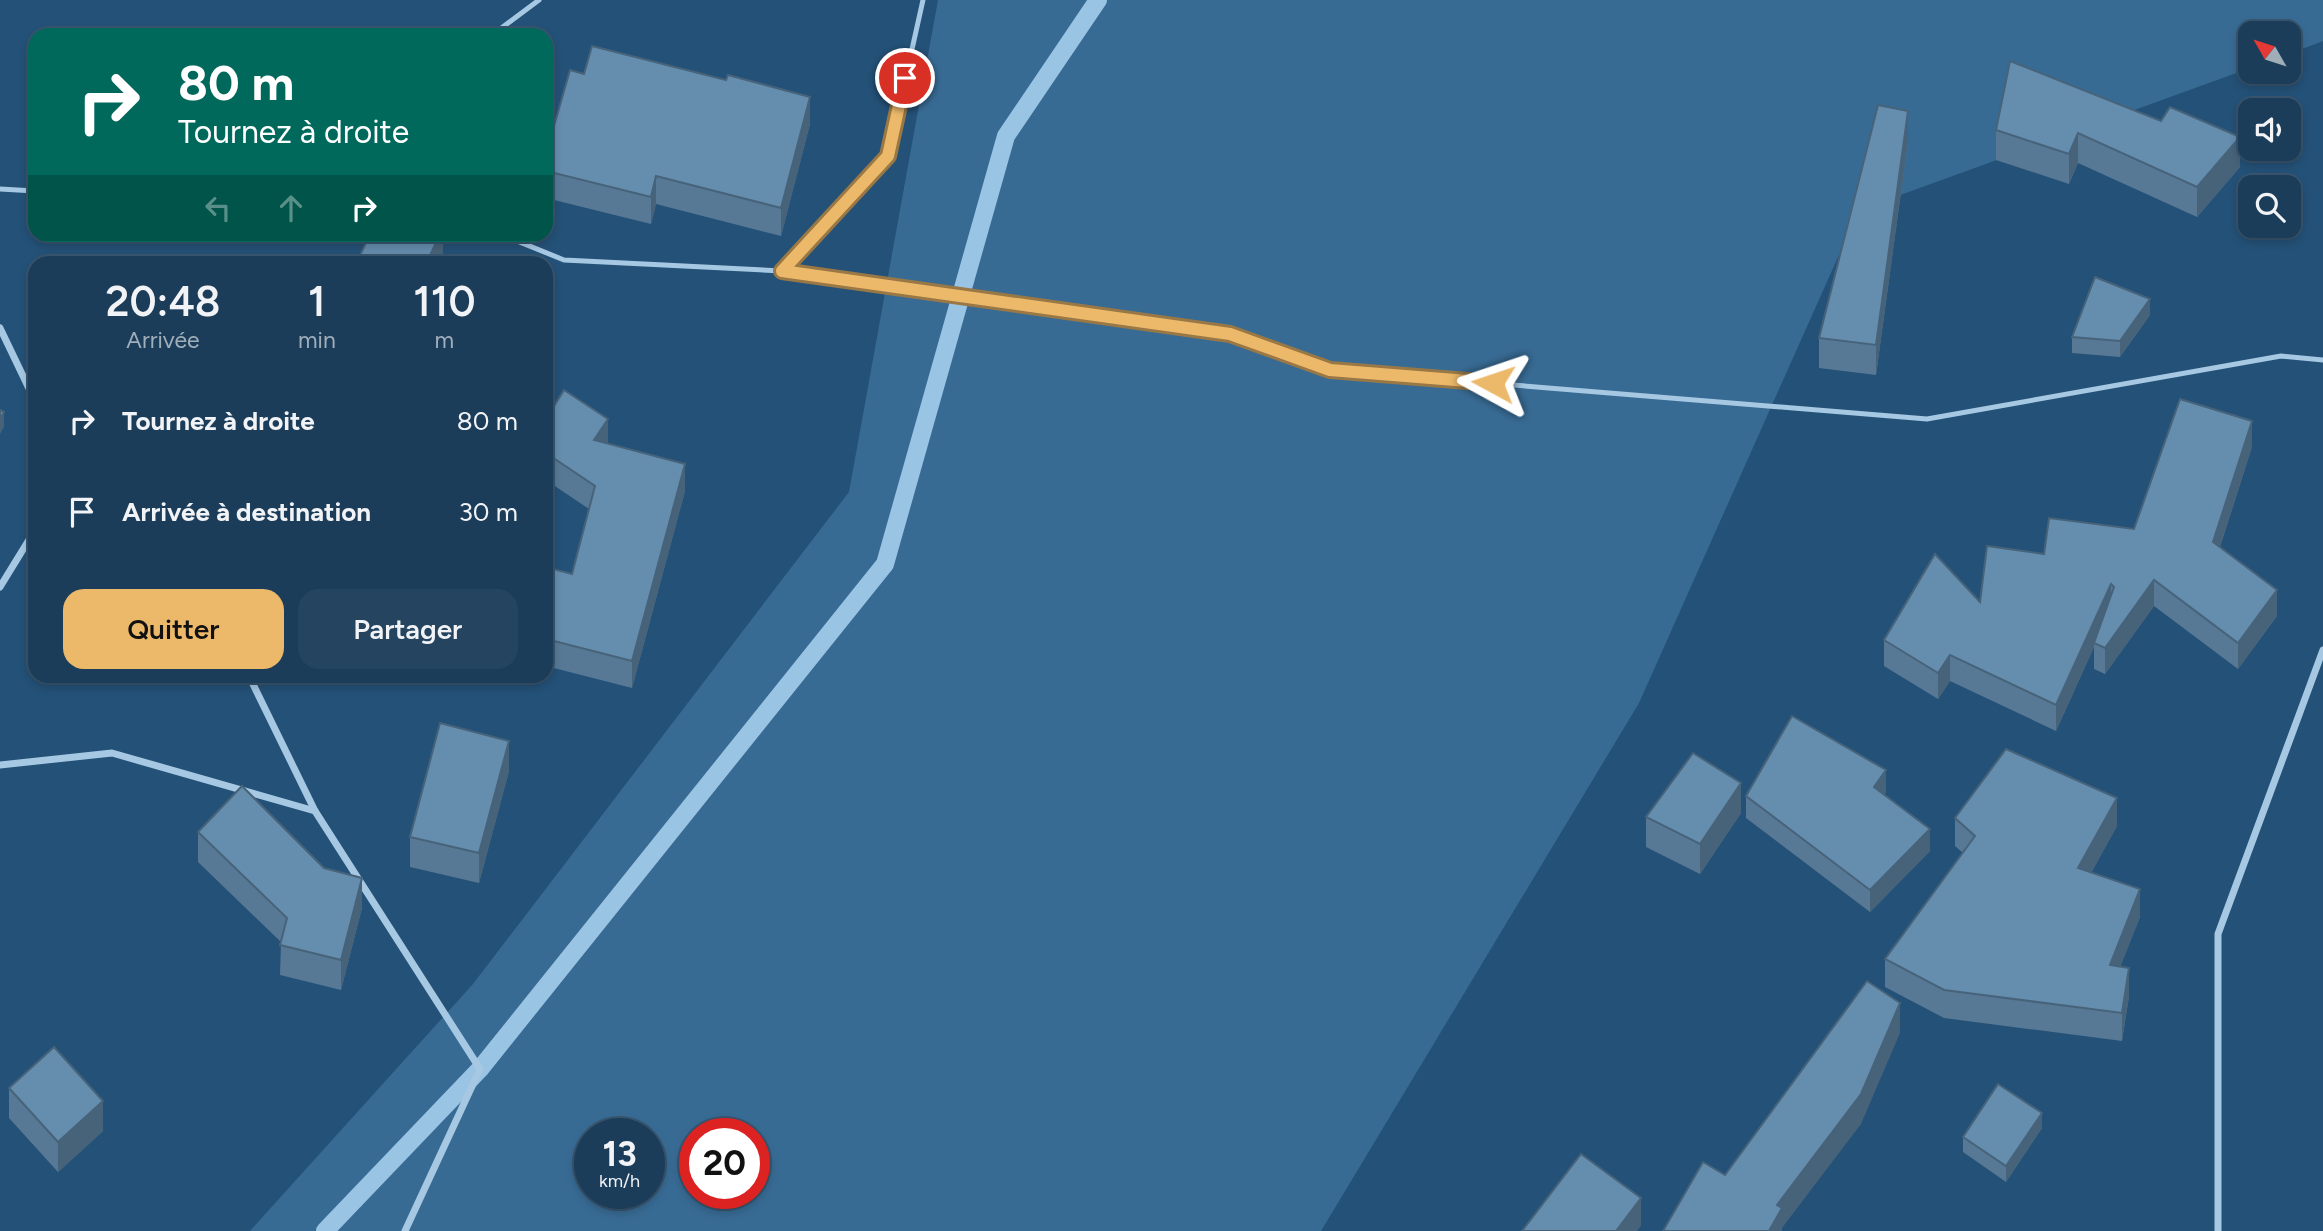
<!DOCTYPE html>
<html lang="fr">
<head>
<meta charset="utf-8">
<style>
	:root { --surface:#1b3d59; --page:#24445f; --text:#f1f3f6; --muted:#a0aeba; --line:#39566f; --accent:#ecb96a }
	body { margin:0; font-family:Figtree,sans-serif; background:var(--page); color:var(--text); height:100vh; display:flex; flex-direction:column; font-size:26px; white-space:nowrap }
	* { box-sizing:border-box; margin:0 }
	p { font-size:23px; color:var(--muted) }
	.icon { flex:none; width:38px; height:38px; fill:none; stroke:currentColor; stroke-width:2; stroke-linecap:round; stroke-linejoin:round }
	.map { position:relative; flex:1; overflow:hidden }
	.panel { position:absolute; left:28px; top:256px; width:525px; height:427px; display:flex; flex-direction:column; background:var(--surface); border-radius:21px; box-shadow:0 4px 10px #0003,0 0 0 2px var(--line) }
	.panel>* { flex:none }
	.guide { position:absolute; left:28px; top:28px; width:525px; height:214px; border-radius:21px; box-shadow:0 4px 10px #0003,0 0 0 2px var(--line); background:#00695c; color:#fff; overflow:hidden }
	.needle { width:46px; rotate:309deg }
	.fabs { position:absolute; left:2238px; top:21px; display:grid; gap:14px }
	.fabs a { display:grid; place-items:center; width:63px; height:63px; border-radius:14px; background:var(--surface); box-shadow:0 4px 10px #0003,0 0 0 2px var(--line); font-size:35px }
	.speed { position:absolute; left:574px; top:1118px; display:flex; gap:14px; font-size:35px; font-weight:700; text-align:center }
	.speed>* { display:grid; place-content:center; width:91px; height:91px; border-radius:50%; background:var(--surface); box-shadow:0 4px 10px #0003,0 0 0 2px var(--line); line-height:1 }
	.speed small { font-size:18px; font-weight:400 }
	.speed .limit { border:10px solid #d22; background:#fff; color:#111 }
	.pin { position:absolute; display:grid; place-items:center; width:60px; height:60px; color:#fff; margin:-30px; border:4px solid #fff; border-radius:50%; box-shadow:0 2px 7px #0007 }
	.me { position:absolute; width:77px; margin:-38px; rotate:275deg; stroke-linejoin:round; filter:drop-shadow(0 0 5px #0008) }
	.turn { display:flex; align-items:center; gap:24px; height:147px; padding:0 35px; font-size:32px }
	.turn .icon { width:91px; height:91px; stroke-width:2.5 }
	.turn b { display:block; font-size:49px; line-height:60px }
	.lanes { display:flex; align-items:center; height:66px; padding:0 35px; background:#0003; justify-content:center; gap:35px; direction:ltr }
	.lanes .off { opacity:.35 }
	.eta { display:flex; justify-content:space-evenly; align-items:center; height:119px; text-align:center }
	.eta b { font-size:42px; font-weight:600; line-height:49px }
	.cta { display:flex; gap:14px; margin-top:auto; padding:14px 35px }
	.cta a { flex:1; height:80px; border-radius:21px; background:var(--accent); color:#111; font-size:28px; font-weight:600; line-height:80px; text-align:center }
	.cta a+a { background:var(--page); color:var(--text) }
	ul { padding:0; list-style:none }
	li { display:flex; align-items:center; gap:21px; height:91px; padding:0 35px }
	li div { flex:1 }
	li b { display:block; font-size:26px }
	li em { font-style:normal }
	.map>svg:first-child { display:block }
</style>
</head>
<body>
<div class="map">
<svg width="2323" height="1231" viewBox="0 0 2323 1231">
	<rect width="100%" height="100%" fill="#245177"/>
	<path fill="#386b94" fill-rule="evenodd" d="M938 0H2323V41L2289 54V33H2250V68L1859 210 1639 703 1321 1231H250L473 984 849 492ZM590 1134H649V1194H590ZM695 1134H754V1194H695Z"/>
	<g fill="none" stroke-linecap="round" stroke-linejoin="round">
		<polyline stroke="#9ac4e4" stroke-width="18" points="325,1231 480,1069 885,564 1006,136 1098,0"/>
		<g stroke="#a6c8e3" stroke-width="5">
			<polyline points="492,35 539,0"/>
			<polyline points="0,189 35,191"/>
			<polyline points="500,234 564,260 782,271 888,157 923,0"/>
			<polyline points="782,271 1230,334 1330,370 1927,419 2281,356 2323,360"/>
		</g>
		<g stroke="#a6c8e3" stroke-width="7">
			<polyline points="0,328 35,401"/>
			<polyline points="0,587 35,530"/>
			<polyline points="249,676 315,811 480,1069 405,1231"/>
			<polyline points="0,765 112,753 315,811"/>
			<polyline points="2218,1231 2218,934 2323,650"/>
		</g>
	</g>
	<g fill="#577996">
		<polygon points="2010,61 2240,167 2197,217 2078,163 2069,184 1996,160 1996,130"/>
		<polygon points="584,74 810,124 781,236 656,204 651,224 546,198 546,154"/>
		<polygon points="1908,141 1876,375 1819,368 1819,338"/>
		<polygon points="2150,315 2120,357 2072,353 2072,337"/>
		<polygon points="546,419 608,444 685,491 632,688 546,666 546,567 572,574 589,509 546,480"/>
		<polygon points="2252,447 2220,547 2277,616 2238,669 2154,606 2105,674 2094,669 2094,647 2056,731 1950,681 1938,699 1884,666 1884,640 1980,602 2044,554 2134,529"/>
		<polygon points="509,771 479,883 410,867 410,837"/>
		<polygon points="1886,792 1884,795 1930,851 1870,912 1746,818 1746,796"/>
		<polygon points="1741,813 1700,874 1646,847 1646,817"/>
		<polygon points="1955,818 2117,826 2091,873 2140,917 2120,967 2129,996 2122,1041 1944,1018 1885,987 1885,959 1963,853 1955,846"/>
		<polygon points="198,832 324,868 362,908 341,990 280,975 281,942 198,862"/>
		<polygon points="9,1088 103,1131 58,1172 9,1118"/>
		<polygon points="2042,1128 2006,1182 1963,1152 1963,1137"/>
	</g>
	<g fill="#47637a">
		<polygon points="810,97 810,124 781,236 781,208"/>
		<polygon points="1908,111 1908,141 1876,375 1876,345"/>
		<polygon points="2078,133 2078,163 2069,184 2069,154"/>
		<polygon points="2240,137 2240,167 2197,217 2197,187"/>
		<polygon points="656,176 656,204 651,224 651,197"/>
		<polygon points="440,234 443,234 443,259 441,262 427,262"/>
		<polygon points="2150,299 2150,315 2120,357 2120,341"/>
		<polygon points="4,412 4,427 0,434 0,419"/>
		<polygon points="608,419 608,446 594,440"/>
		<polygon points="2252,421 2252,447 2213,568 2213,542"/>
		<polygon points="685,464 685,491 632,688 632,661"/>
		<polygon points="2154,580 2154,606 2105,674 2105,648"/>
		<polygon points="2111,584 2111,610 2094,643 2094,647 2056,731 2056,705"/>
		<polygon points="2277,590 2277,616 2238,669 2238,643"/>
		<polygon points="1950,655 1950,681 1938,699 1938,673"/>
		<polygon points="509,741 509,771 479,883 479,853"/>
		<polygon points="1886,770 1886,792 1874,809 1874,787"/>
		<polygon points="1741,783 1741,813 1700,874 1700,844"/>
		<polygon points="2117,798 2117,826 2078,896 2078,868"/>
		<polygon points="1930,829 1930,851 1870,912 1870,890"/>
		<polygon points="362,878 362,908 341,990 341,960"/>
		<polygon points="2140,889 2140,917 2110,993 2110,965"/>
		<polygon points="2129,968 2129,996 2122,1041 2122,1013"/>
		<polygon points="1900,1003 1900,1033 1861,1124 1782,1228 1782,1231 1769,1231 1777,1205"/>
		<polygon points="103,1101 103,1131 58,1172 58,1142"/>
		<polygon points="2042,1113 2042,1128 2006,1182 2006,1166"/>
		<polygon points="1641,1198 1641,1226 1637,1231 1616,1231"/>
	</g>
	<g fill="#658dae" stroke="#47637a" stroke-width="2">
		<polygon points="359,29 370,35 354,35"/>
		<polygon points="592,46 726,80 728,75 810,97 781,208 656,176 651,197 546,171 546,154 570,70 584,74"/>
		<polygon points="2010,61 2161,121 2170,107 2240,137 2197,187 2078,133 2069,154 1996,130"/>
		<polygon points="1878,105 1908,111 1876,345 1819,338"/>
		<polygon points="370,234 440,234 427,262 357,262"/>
		<polygon points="2095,277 2150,299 2120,341 2072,337"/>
		<polygon points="564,390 608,419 594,440 685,464 632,661 546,639 546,567 572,574 595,486 546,453 546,419"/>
		<polygon points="2180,399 2252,421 2213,542 2277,590 2238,643 2154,580 2105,648 2094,643 2114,587 2111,584 2056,705 1950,655 1938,673 1884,640 1935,554 1980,602 1987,546 2044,554 2049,518 2134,529"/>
		<polygon points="0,410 4,412 0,419"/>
		<polygon points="1792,716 1886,770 1874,787 1930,829 1870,890 1746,796"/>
		<polygon points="440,723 509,741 479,853 410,837"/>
		<polygon points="2006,749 2117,798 2078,868 2140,889 2110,965 2129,968 2122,1013 1944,990 1885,959 1975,836 1955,818"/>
		<polygon points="1693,753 1741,783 1700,844 1646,817"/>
		<polygon points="242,786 324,868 362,878 341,960 280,945 287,918 198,832"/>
		<polygon points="1867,981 1900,1003 1861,1094 1777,1205 1782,1208 1769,1231 1663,1231 1703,1162 1725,1175"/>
		<polygon points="54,1047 103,1101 58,1142 9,1088"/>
		<polygon points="1998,1084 2042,1113 2006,1166 1963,1137"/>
		<polygon points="1581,1154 1641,1198 1616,1231 1522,1231"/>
	</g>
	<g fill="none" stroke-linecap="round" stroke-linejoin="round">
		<g stroke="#997845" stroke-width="18">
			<polyline id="route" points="905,78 888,156 782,271 1230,334 1330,370 1493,383"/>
		</g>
		<use href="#route" stroke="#ecb96a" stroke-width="12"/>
	</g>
</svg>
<div class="fabs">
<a><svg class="needle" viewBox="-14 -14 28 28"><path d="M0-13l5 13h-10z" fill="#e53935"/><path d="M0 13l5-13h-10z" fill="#a0aeba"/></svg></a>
<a><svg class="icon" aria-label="sound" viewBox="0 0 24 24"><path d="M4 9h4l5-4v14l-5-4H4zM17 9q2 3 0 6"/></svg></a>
<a><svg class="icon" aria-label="search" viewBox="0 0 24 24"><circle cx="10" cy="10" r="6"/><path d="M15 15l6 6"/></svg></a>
</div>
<div class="speed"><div>13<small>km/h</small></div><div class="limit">20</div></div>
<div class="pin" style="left:905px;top:78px;background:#d93025"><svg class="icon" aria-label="arrive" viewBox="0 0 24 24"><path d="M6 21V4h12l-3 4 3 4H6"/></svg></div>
<svg class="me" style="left:1493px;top:383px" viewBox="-20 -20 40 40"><path d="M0-17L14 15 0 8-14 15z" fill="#ecb96a" stroke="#fff" stroke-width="4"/></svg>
<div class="guide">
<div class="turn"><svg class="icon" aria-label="right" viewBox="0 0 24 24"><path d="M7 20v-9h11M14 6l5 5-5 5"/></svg><div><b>80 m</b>Tournez à droite</div></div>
<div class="lanes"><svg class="icon off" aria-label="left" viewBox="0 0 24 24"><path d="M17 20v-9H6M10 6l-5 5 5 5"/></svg><svg class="icon off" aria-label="ahead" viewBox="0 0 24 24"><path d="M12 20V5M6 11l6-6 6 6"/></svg><svg class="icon" aria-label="right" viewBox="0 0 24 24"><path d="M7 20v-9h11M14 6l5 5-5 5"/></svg></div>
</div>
<section class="panel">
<div class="eta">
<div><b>20:48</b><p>Arrivée</p></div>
<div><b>1</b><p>min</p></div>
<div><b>110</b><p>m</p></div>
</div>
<ul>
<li><svg class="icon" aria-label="right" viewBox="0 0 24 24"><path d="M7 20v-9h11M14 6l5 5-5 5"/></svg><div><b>Tournez à droite</b></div><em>80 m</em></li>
<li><svg class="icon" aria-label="arrive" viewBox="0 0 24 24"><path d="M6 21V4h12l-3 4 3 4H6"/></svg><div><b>Arrivée à destination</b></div><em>30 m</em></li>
</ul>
<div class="cta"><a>Quitter</a><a>Partager</a></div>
</section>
</div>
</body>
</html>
